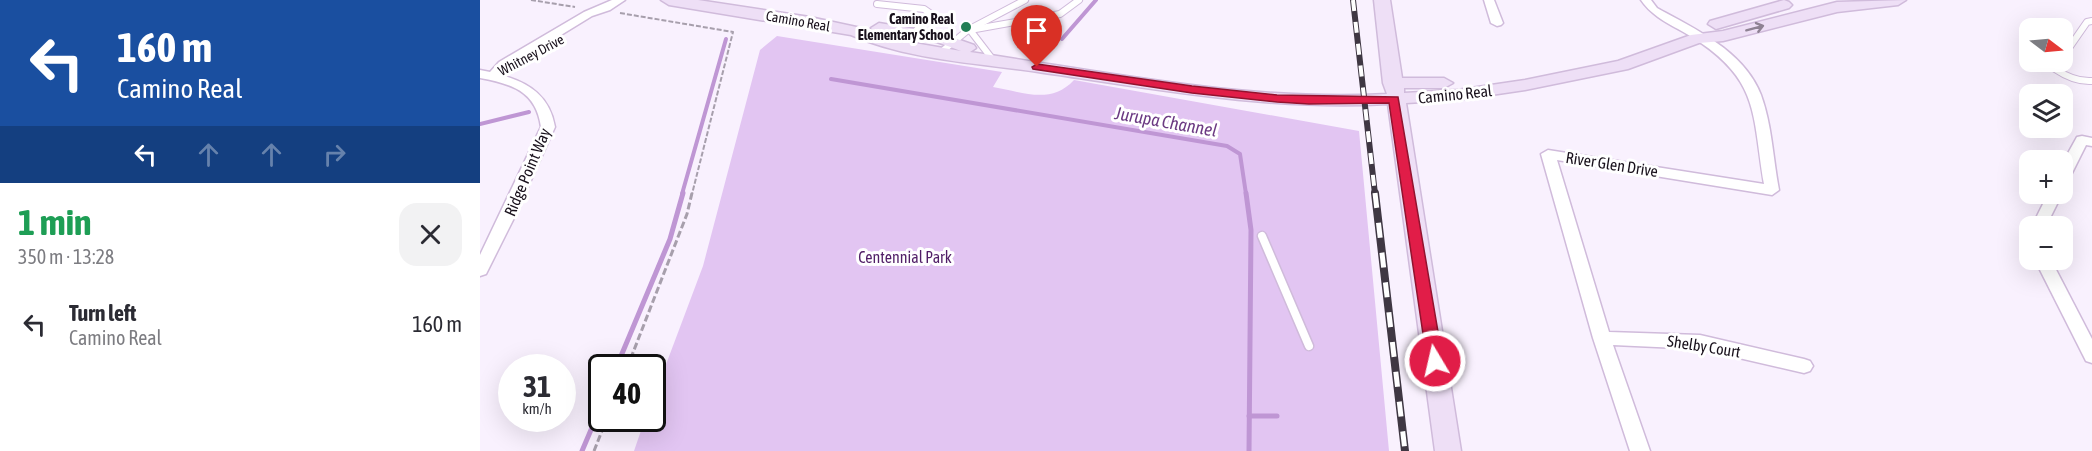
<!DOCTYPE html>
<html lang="en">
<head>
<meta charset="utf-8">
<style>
	:root { --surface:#fff; --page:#f2f2f3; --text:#2b2b33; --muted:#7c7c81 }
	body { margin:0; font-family:"Asap Condensed",sans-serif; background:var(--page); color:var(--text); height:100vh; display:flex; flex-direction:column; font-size:22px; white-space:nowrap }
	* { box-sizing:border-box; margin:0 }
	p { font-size:20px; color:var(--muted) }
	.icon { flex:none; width:33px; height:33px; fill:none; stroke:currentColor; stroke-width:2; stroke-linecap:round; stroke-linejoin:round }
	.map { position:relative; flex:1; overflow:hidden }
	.sheet { display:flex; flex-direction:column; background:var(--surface); width:480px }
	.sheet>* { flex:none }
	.banner { background:#1a4fa0; color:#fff; overflow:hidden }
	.needle { width:39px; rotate:106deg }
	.controls { position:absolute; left:1539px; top:18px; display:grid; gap:12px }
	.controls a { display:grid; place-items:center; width:54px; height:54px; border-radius:12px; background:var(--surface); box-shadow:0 6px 24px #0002; font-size:30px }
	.speed { position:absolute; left:18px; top:354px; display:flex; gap:12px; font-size:30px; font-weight:700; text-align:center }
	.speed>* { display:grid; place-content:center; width:78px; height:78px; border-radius:50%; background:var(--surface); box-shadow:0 6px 24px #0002; line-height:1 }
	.speed small { font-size:15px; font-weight:400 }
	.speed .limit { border:3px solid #111; border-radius:9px; background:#fff; color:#111 }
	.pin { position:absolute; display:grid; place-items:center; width:51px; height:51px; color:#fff; margin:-62px -26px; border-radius:50% 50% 50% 0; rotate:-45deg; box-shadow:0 0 6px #0007 }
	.pin .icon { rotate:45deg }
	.me { position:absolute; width:66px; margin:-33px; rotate:351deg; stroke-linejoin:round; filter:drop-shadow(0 0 4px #0008) }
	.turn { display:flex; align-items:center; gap:21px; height:126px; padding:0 18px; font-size:27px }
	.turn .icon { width:78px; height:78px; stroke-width:2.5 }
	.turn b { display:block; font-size:42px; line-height:51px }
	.lanes { display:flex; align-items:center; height:57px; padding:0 18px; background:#0003; justify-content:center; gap:30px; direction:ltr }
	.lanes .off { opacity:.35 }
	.round { display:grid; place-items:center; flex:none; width:63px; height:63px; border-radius:18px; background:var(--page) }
	.head { display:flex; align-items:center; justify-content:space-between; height:102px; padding:0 18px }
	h1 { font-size:36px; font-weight:700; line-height:45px; color:#1e9e55 }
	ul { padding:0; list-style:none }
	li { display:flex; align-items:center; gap:18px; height:78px; padding:0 18px }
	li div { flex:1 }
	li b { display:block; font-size:22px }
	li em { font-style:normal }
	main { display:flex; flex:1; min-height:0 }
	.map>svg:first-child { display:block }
</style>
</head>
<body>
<main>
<section class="sheet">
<div class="banner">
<div class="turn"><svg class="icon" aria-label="left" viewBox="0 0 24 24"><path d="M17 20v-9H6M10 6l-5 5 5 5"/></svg><div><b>160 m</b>Camino Real</div></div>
<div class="lanes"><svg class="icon" aria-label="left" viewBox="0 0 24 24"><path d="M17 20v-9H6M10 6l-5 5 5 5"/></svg><svg class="icon off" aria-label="ahead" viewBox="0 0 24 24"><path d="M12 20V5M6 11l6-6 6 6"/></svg><svg class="icon off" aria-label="ahead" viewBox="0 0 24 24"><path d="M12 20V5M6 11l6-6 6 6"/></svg><svg class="icon off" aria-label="right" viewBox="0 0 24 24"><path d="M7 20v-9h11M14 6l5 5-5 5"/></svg></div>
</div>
<div class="head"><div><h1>1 min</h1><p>350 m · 13:28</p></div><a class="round"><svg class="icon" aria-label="close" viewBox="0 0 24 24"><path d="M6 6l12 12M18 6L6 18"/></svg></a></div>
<ul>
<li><svg class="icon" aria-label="left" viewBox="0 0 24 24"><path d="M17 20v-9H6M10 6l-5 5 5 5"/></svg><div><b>Turn left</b><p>Camino Real</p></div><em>160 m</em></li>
</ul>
</section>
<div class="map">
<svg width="1612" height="451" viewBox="0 0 1612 451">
	<rect width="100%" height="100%" fill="#f9f1fe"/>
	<path fill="#e2c5f2" d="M297 36 522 72 513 87C543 92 571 105 594 80L879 131 909 451H154L165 419 172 418 173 399 223 266 280 50Z"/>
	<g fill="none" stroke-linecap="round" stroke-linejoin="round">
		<g stroke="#bf96d4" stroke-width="4">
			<polyline points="582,39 616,0"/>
			<polyline points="351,79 747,146 760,154 766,194"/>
			<polyline points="0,124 49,112"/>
			<polyline points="202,194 246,39"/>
		</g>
		<g stroke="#bf96d4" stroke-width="5">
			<polyline points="766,193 771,230 769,451"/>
			<polyline points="136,368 190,239 203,193"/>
			<polyline points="769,416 797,416"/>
			<polyline points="102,451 122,404"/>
		</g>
		<g stroke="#d0bbdb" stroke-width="8">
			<g id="lane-far1">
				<polyline points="397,4 444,9 451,14 434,33 399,40"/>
				<polyline points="490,30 580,14 599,0"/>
				<polyline points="490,30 513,60"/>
				<polyline points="460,53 488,30 545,0"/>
				<polyline points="1582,58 1607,22 1612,21"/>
				<path d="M1580 62 1575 69C1587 77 1598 82 1612 81"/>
			</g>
		</g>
		<g stroke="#d0bbdb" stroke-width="11">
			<polyline id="lane" points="782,236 829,346"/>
		</g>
		<g stroke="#d0bbdb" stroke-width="3">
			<g id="street">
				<path d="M132 0H145L130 10 112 16 27 68 21 75C50 83 70 97 75 127L34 218 6 274 0 276V255L61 127C56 91 32 84 0 78V70L10 72 19 62 104 12Z"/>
				<polygon points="1004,0 1014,0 1023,23 1021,25 1017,26 1011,23"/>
				<path d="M1161 0H1171L1177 8C1215 29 1264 51 1281 95 1292 125 1293 159 1299 190L1292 195 1077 160 1129 332 1220 335 1324 359 1330 361 1333 366 1330 371 1324 373 1220 349 1133 345 1170 451H1150L1113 338 1061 154 1068 150 1284 184C1272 113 1280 80 1212 37 1194 26 1173 18 1161 0Z"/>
				<polygon points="1602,136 1612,138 1612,146 1606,145 1589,179 1582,183 1582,164 1597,137"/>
				<polygon points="1568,194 1582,194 1566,226 1552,226"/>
				<polygon points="1555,260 1571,260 1612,339 1612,363 1606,361"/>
			</g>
		</g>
		<g stroke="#d0bbdb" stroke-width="3">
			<g id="secondary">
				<path d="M181 0H218L330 17 381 28 405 38 481 51 457 42 393 31 391 28 399 23 460 33 494 45 496 48 490 52C628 72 768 102 907 94L903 83 894 0H910L922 78H964L973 83 964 88H924V93L977 90 1045 80 1138 61 1211 35 1243 31 1357 2 1426 0 1418 5 1357 12 1243 41 1219 43 1148 69 1045 90 977 100 926 103 981 451H955L908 104C791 111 674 89 558 72 496 63 429 60 371 35L189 5Z"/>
				<polygon points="1304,0 1309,2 1312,5 1309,8 1236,29 1228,24 1230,21"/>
			</g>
		</g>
		<g stroke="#a79fac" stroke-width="2" stroke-dasharray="5 2" stroke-linecap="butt">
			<polyline points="51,0 95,7"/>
			<polyline points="140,13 253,32 212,194"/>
		</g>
		<g stroke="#a79fac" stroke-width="3" stroke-dasharray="7 3" stroke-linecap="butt">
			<polyline points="147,368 207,214 212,193"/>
			<polyline points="114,451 127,418"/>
		</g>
		<use href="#lane-far1" stroke="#fff" stroke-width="6"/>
		<use href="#lane" stroke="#fff" stroke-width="8"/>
		<use href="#street" fill="#fff" fill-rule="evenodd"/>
		<use href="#secondary" fill="#eedff6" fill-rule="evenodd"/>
		<g stroke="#3f3743" stroke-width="6">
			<polyline id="rail-far1" points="873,0 895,194"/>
		</g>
		<g stroke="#3f3743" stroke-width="8">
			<polyline id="rail" points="895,193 925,451"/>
		</g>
		<use href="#rail-far1" stroke="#fff" stroke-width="4" stroke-dasharray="11" stroke-linecap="butt"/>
		<use href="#rail" stroke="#fff" stroke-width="5" stroke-dasharray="15" stroke-linecap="butt"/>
	</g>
	<defs><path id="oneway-shaft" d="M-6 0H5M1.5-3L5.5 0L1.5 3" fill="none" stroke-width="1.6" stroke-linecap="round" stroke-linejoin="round" transform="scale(1.5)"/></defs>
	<use stroke="#8e8293" href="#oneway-shaft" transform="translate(1275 28) rotate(-15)"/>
	<polygon fill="#e11d48" stroke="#92132f" stroke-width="1.5" points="557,64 712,86 797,95 918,97 963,361 960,366 949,366 947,361 909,103 829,104 797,102 712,93 553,69 552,67"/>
	<circle fill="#237f55" stroke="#fff" stroke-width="2" cx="486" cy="27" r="6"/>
	<g text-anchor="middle" stroke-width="6" stroke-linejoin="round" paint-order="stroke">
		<g font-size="14" font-weight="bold" fill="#18101b" stroke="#fff" text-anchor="end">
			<text x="474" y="24">Camino Real<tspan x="474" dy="16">Elementary School</tspan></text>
		</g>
		<g font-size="14" fill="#18101b" stroke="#fff">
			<text transform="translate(318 21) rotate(10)" y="5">Camino Real</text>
			<text transform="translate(51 55) rotate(-28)" y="5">Whitney Drive</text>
		</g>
		<g font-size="16" fill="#18101b" stroke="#fff">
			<text transform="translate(975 94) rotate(-6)" y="6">Camino Real</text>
			<text transform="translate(1132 164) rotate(9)" y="6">River Glen Drive</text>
			<text transform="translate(47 172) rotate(-67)" y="6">Ridge Point Way</text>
			<text transform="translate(1224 346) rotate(9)" y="6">Shelby Court</text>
		</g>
		<g font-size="16" fill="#511e67" stroke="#fff">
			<text x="425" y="263">Centennial Park</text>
		</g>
		<g font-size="18" font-style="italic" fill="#6c3a83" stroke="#fff">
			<text transform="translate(686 122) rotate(10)" y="6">Jurupa Channel</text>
		</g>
	</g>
</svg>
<div class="controls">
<a><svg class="needle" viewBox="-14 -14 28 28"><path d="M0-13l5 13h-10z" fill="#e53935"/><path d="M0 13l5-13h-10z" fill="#7c7c81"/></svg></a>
<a><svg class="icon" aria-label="layers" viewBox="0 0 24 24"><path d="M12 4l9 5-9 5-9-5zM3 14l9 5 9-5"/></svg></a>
<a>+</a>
<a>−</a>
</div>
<div class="speed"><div>31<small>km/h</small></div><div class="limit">40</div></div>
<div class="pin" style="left:557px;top:67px;background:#d93025"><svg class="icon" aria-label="arrive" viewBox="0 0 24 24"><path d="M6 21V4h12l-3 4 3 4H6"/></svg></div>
<svg class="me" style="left:955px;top:361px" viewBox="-20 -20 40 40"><circle r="17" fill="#e11d48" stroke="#fff" stroke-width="3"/><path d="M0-11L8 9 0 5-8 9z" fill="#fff"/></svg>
</div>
</main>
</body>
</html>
